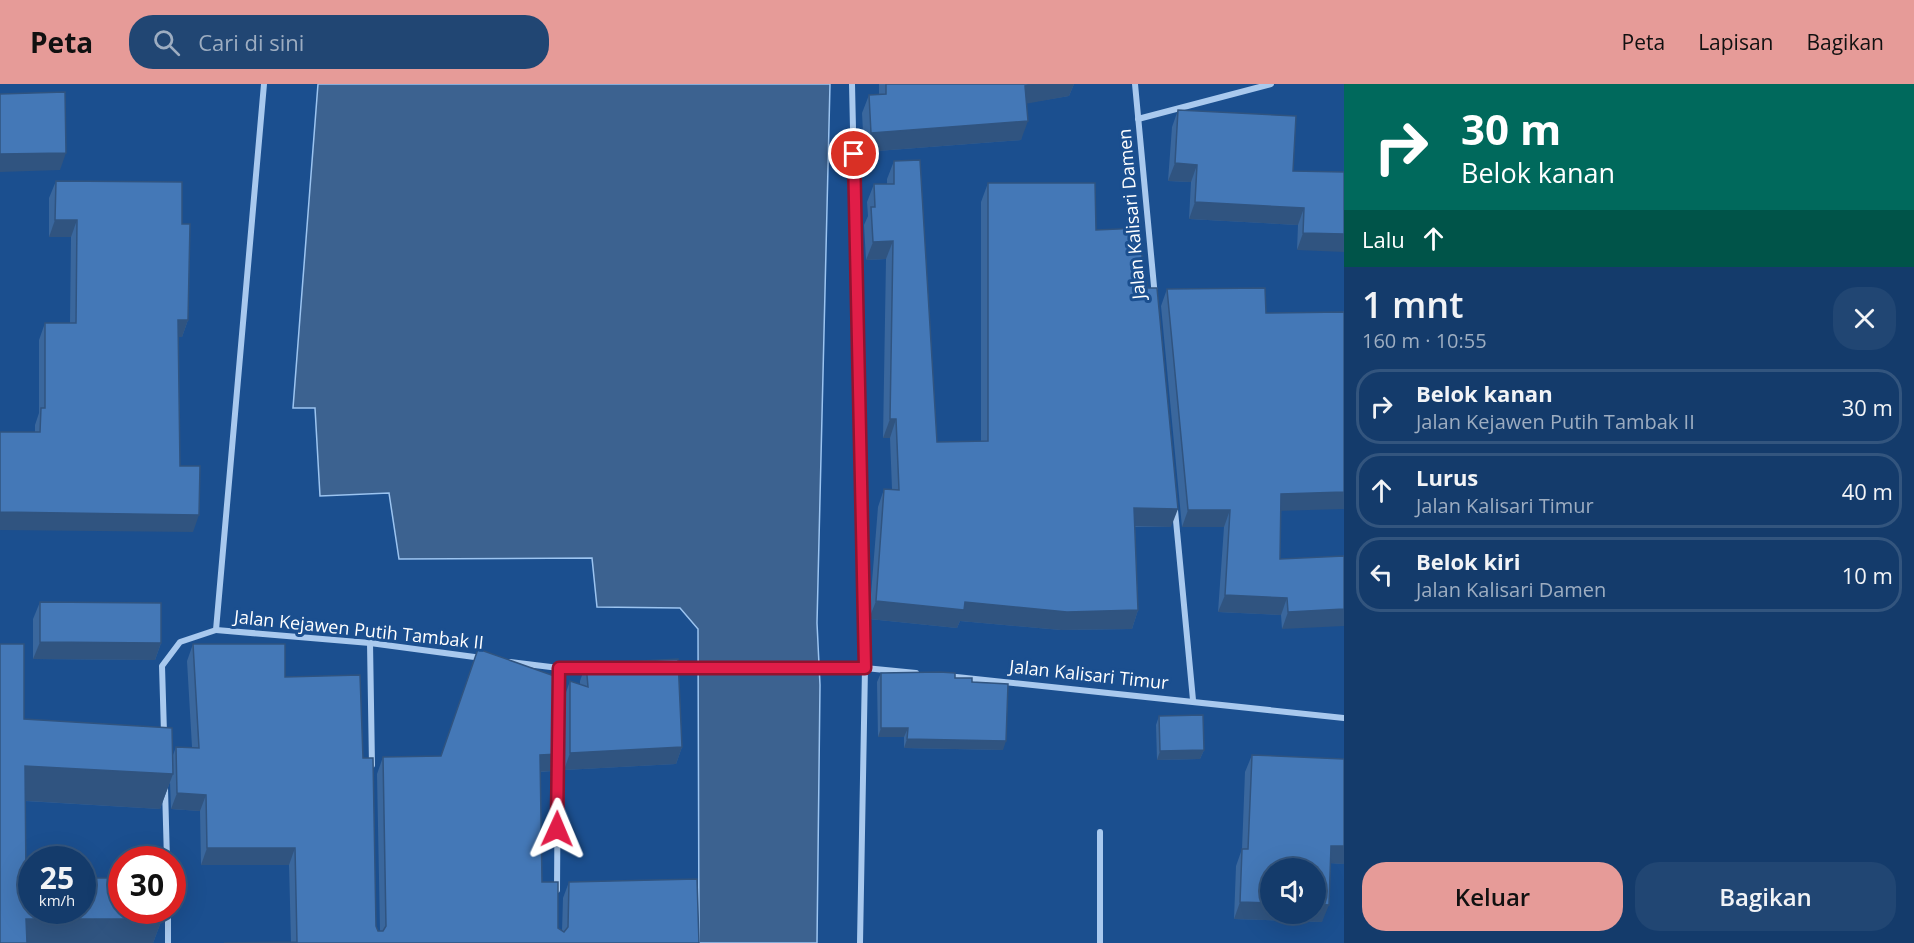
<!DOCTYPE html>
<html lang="id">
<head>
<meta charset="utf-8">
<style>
	:root { --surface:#143b6b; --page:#214673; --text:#f1f3f6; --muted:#9dadc1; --line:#33557e; --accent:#e69b98 }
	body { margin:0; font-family:"Open Sans",sans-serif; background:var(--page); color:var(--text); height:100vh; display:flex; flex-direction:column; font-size:22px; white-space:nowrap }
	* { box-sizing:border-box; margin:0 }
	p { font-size:20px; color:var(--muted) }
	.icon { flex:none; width:33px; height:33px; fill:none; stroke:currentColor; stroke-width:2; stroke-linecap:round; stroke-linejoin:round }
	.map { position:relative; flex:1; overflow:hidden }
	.drawer { display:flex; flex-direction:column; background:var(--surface); width:570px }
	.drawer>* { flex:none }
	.banner { background:#00695c; color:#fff; overflow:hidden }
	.tools { position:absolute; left:1260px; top:774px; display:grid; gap:12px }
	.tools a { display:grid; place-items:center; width:66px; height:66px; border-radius:50%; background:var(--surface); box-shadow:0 6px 24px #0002,0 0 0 2px var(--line); font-size:30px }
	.speed { position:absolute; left:18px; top:762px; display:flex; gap:12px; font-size:30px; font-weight:700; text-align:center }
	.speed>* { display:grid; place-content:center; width:78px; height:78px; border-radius:50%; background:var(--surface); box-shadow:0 6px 24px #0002,0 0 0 2px var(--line); line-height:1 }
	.speed small { font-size:15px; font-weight:400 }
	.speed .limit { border:9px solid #d22; background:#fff; color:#111 }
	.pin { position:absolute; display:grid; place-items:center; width:51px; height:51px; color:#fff; margin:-26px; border:3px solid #fff; border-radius:50%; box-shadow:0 2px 6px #0007 }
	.me { position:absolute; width:66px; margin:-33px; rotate:1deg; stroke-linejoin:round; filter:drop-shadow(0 0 4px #0008) }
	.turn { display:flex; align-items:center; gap:21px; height:126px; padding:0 18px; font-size:27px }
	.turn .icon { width:78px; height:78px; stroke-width:2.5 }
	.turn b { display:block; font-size:42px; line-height:51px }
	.then { display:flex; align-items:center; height:57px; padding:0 18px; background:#0003; gap:12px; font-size:22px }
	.round { display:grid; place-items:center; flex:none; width:63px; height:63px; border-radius:24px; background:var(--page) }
	.overview { display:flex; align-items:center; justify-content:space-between; height:102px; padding:0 18px }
	h1 { font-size:36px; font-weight:600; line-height:45px }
	.primary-button { display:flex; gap:12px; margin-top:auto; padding:12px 18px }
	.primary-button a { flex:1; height:69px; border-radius:24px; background:var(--accent); color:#111; font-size:24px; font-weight:600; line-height:69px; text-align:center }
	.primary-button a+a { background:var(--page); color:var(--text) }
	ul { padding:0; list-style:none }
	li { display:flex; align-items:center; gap:18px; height:75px; margin:0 12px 9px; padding:0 6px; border:3px solid var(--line); border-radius:24px }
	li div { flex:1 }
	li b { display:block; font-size:22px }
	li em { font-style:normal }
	header { display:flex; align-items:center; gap:36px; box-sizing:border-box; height:84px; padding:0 30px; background:var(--accent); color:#111 }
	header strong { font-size:28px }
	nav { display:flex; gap:33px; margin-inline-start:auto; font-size:21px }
	.search { width:420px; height:54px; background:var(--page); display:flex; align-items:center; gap:15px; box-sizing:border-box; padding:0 21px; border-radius:24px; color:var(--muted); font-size:22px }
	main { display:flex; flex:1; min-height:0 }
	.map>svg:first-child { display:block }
</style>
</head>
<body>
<header>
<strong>Peta</strong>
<div class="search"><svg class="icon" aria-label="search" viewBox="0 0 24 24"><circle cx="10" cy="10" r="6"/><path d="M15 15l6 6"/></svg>Cari di sini</div>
<nav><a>Peta</a><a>Lapisan</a><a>Bagikan</a></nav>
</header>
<main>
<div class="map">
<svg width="1344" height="859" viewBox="0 0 1344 859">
	<rect width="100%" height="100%" fill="#1b4f8f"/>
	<polygon fill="#3c6290" stroke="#9cc4f0" stroke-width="1.5" points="318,0 830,0 817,539 820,601 817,859 699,859 698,545 680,524 597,523 592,474 399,475 389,409 320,412 315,324 293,324"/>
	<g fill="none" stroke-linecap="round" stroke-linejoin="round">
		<g stroke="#a9c9ee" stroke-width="6">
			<polyline points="264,0 216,546 370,559 482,574"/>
			<polyline points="852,0 865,584 860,859"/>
			<polyline points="1135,0 1155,213"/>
			<polyline points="1138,35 1271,0"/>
			<polyline points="1175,426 1193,616"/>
			<polyline points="370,559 372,681"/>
			<polyline points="510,578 559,584 592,584"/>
			<polyline points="671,584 865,584 916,589"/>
			<polyline points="947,592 1344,634"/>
			<polyline points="164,649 162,582 180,558 216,546"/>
			<polyline points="165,704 167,776"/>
			<polyline points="557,806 558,666"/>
			<polyline points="168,826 168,859"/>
			<polyline points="1100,859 1100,748"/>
		</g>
	</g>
	<g fill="#3a679d">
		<polygon points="879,0 1074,0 1069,12 1026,19 1021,56 864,68 862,29 869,11 879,10"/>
		<polygon points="1178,26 1293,87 1344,88 1297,166 1298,141 1189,135 1191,98 1168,97 1172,43"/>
		<polygon points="894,77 937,358 981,357 981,118 988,99 1096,146 1143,198 1147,204 1171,443 1135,443 1138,526 1132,545 1061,546 960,537 957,544 869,535 878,423 884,405 892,405 890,354 883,354 886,175 866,176 864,141 868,132 867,118 874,100 887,100 887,95"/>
		<polygon points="56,97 182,140 188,236 182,253 178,253 180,382 193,448 35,348 35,341 39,329 39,256 45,239 70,239 71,153 49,153 49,114"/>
		<polygon points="1167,205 1266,229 1281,427 1280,475 1344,472 1282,545 1281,531 1218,528 1224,443 1182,443 1161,222"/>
		<polygon points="40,518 161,559 155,576 33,575 33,535"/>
		<polygon points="193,560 285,593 363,674 376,842 378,847 380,847 377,690 383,673 553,687 540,688 542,798 558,844 562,847 563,814 569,798 699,859 291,858 289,781 201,781 200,727 171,725 170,698 160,725 25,717 26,794 162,835 153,859 0,859 24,635 173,671 176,663 192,663 187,577"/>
		<polygon points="586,580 682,663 676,680 564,686 564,614 570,597 580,601 580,597"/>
		<polygon points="881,589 955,594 972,598 1003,666 904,664 904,653 878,653 877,598"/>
		<polygon points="1159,632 1204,666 1200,675 1157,676 1156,641"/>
		<polygon points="1252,671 1344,780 1330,779 1322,838 1234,835 1236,782 1242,765 1245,688"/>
	</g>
	<g fill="#305480">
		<polygon points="1039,0 1074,0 1069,12 1019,21 1025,2"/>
		<polygon points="1028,37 1021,56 864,68 871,49"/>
		<polygon points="66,69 60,86 0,88 0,70"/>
		<polygon points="1175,79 1197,81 1191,98 1168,97"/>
		<polygon points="1195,118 1304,124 1298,141 1189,135"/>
		<polygon points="55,136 77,136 71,153 49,153"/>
		<polygon points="1303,149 1344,150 1344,168 1297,166"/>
		<polygon points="893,157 886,175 866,176 873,158"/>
		<polygon points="178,236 188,236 182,253 172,253"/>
		<polygon points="890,335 896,335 890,354 883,354"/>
		<polygon points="1344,408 1344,425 1275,427 1281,410"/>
		<polygon points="1134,424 1178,425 1171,443 1128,442"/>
		<polygon points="1188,426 1230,426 1224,443 1182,443"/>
		<polygon points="0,428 199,431 193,448 0,446"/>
		<polygon points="1225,511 1287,514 1281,531 1218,528"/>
		<polygon points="876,517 965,518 1138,526 1132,545 1061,546 960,537 957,544 869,535"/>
		<polygon points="1344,525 1344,542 1282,545 1288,528"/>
		<polygon points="40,558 161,559 155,576 33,575"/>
		<polygon points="881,644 908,644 904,653 878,653"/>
		<polygon points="907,655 1006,657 1003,666 904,664"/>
		<polygon points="682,663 676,680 564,686 570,669"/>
		<polygon points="1204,666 1200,675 1157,676 1160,667"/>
		<polygon points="559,670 553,687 534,688 540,671"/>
		<polygon points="25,682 173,690 160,725 12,716"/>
		<polygon points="177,709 206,711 200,727 171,725"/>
		<polygon points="1331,762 1344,762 1344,780 1325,779"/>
		<polygon points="207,764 295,764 289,781 201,781"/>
		<polygon points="1240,818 1270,819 1270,830 1316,830 1316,820 1329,821 1322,838 1234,835"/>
		<polygon points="26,835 162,835 153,859 18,859"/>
	</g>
	<g fill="#4478b7" stroke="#305480" stroke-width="1.5">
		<polygon points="886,0 1039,0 1025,2 1028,37 871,49 869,11 886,10"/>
		<polygon points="65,8 66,69 0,70 0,10"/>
		<polygon points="1178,26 1296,32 1293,87 1344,88 1344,150 1303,149 1304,124 1195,118 1197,81 1175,79"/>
		<polygon points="920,76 937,358 988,357 988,99 1095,99 1096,146 1141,144 1143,198 1147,198 1147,204 1157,204 1178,425 1134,424 1138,526 1067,528 965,518 964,526 876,517 884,405 899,406 896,335 890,335 893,157 873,158 871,123 875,123 874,100 894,100 894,77"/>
		<polygon points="56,97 182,98 182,140 190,140 188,236 178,236 180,382 200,382 199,431 0,428 0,348 40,348 41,324 45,324 45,239 76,239 77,136 55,136"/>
		<polygon points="1265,204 1266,229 1344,228 1344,408 1281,410 1280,475 1344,472 1344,525 1288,528 1287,514 1225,511 1230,426 1188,426 1167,205"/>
		<polygon points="40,518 161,519 161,559 40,558"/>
		<polygon points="0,560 24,560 24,635 172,644 173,690 25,682 26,794 32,794 32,826 82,826 82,794 122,794 122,826 162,826 162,835 26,835 27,859 0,859"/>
		<polygon points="193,560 285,560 285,593 360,591 363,674 373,674 376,842 378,847 383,847 386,842 383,673 441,672 478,565 560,594 559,670 540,671 542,798 558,798 558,844 564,848 568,843 569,798 697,795 699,859 224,859 297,858 295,764 207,764 206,711 177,709 176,663 199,664"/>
		<polygon points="678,575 682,663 570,669 570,597 588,603 586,580"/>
		<polygon points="940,588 955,589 955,594 972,594 972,598 1008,600 1006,657 907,655 908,644 881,644 881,589"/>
		<polygon points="1203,631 1204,666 1160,667 1159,632"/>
		<polygon points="1252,671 1344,675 1344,762 1331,762 1329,821 1316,820 1316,784 1270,784 1270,819 1240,818 1242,765 1248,765"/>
	</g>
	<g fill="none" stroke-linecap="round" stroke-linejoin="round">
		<g stroke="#92132f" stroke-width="15">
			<polyline id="route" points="557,745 559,584 865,584 854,70"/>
		</g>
		<use href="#route" stroke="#e11d48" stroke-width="10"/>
	</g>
	<g text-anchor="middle" stroke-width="6" stroke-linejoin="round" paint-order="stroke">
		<g font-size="18" fill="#fff" stroke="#1b4f8f">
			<text transform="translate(1132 130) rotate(-95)" y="6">Jalan Kalisari Damen</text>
			<text transform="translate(359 546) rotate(6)" y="6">Jalan Kejawen Putih Tambak II</text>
			<text transform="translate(1089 591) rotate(6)" y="6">Jalan Kalisari Timur</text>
		</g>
	</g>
</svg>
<div class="tools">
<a><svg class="icon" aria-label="sound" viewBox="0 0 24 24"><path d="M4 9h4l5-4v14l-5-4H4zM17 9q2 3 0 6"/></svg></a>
</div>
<div class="speed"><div>25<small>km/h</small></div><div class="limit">30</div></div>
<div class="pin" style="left:854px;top:70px;background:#d93025"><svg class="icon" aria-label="arrive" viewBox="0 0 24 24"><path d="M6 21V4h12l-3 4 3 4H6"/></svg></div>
<svg class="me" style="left:557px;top:745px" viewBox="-20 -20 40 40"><path d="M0-17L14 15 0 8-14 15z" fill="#e11d48" stroke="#fff" stroke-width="4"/></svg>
</div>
<section class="drawer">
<div class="banner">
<div class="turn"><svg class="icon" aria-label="right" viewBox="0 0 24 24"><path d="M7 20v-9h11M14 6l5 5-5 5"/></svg><div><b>30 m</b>Belok kanan</div></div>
<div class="then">Lalu<svg class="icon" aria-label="ahead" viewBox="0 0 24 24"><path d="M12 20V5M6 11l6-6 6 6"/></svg></div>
</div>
<div class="overview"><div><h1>1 mnt</h1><p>160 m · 10:55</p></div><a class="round"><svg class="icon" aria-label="close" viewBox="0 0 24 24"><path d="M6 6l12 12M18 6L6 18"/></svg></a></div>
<ul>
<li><svg class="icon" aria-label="right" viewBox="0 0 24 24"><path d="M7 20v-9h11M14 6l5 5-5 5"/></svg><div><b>Belok kanan</b><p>Jalan Kejawen Putih Tambak II</p></div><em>30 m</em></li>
<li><svg class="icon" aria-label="ahead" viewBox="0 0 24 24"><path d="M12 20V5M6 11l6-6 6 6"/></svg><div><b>Lurus</b><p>Jalan Kalisari Timur</p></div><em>40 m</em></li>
<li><svg class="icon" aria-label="left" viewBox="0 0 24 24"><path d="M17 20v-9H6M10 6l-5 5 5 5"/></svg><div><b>Belok kiri</b><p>Jalan Kalisari Damen</p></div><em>10 m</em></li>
</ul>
<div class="primary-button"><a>Keluar</a><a>Bagikan</a></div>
</section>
</main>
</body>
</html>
